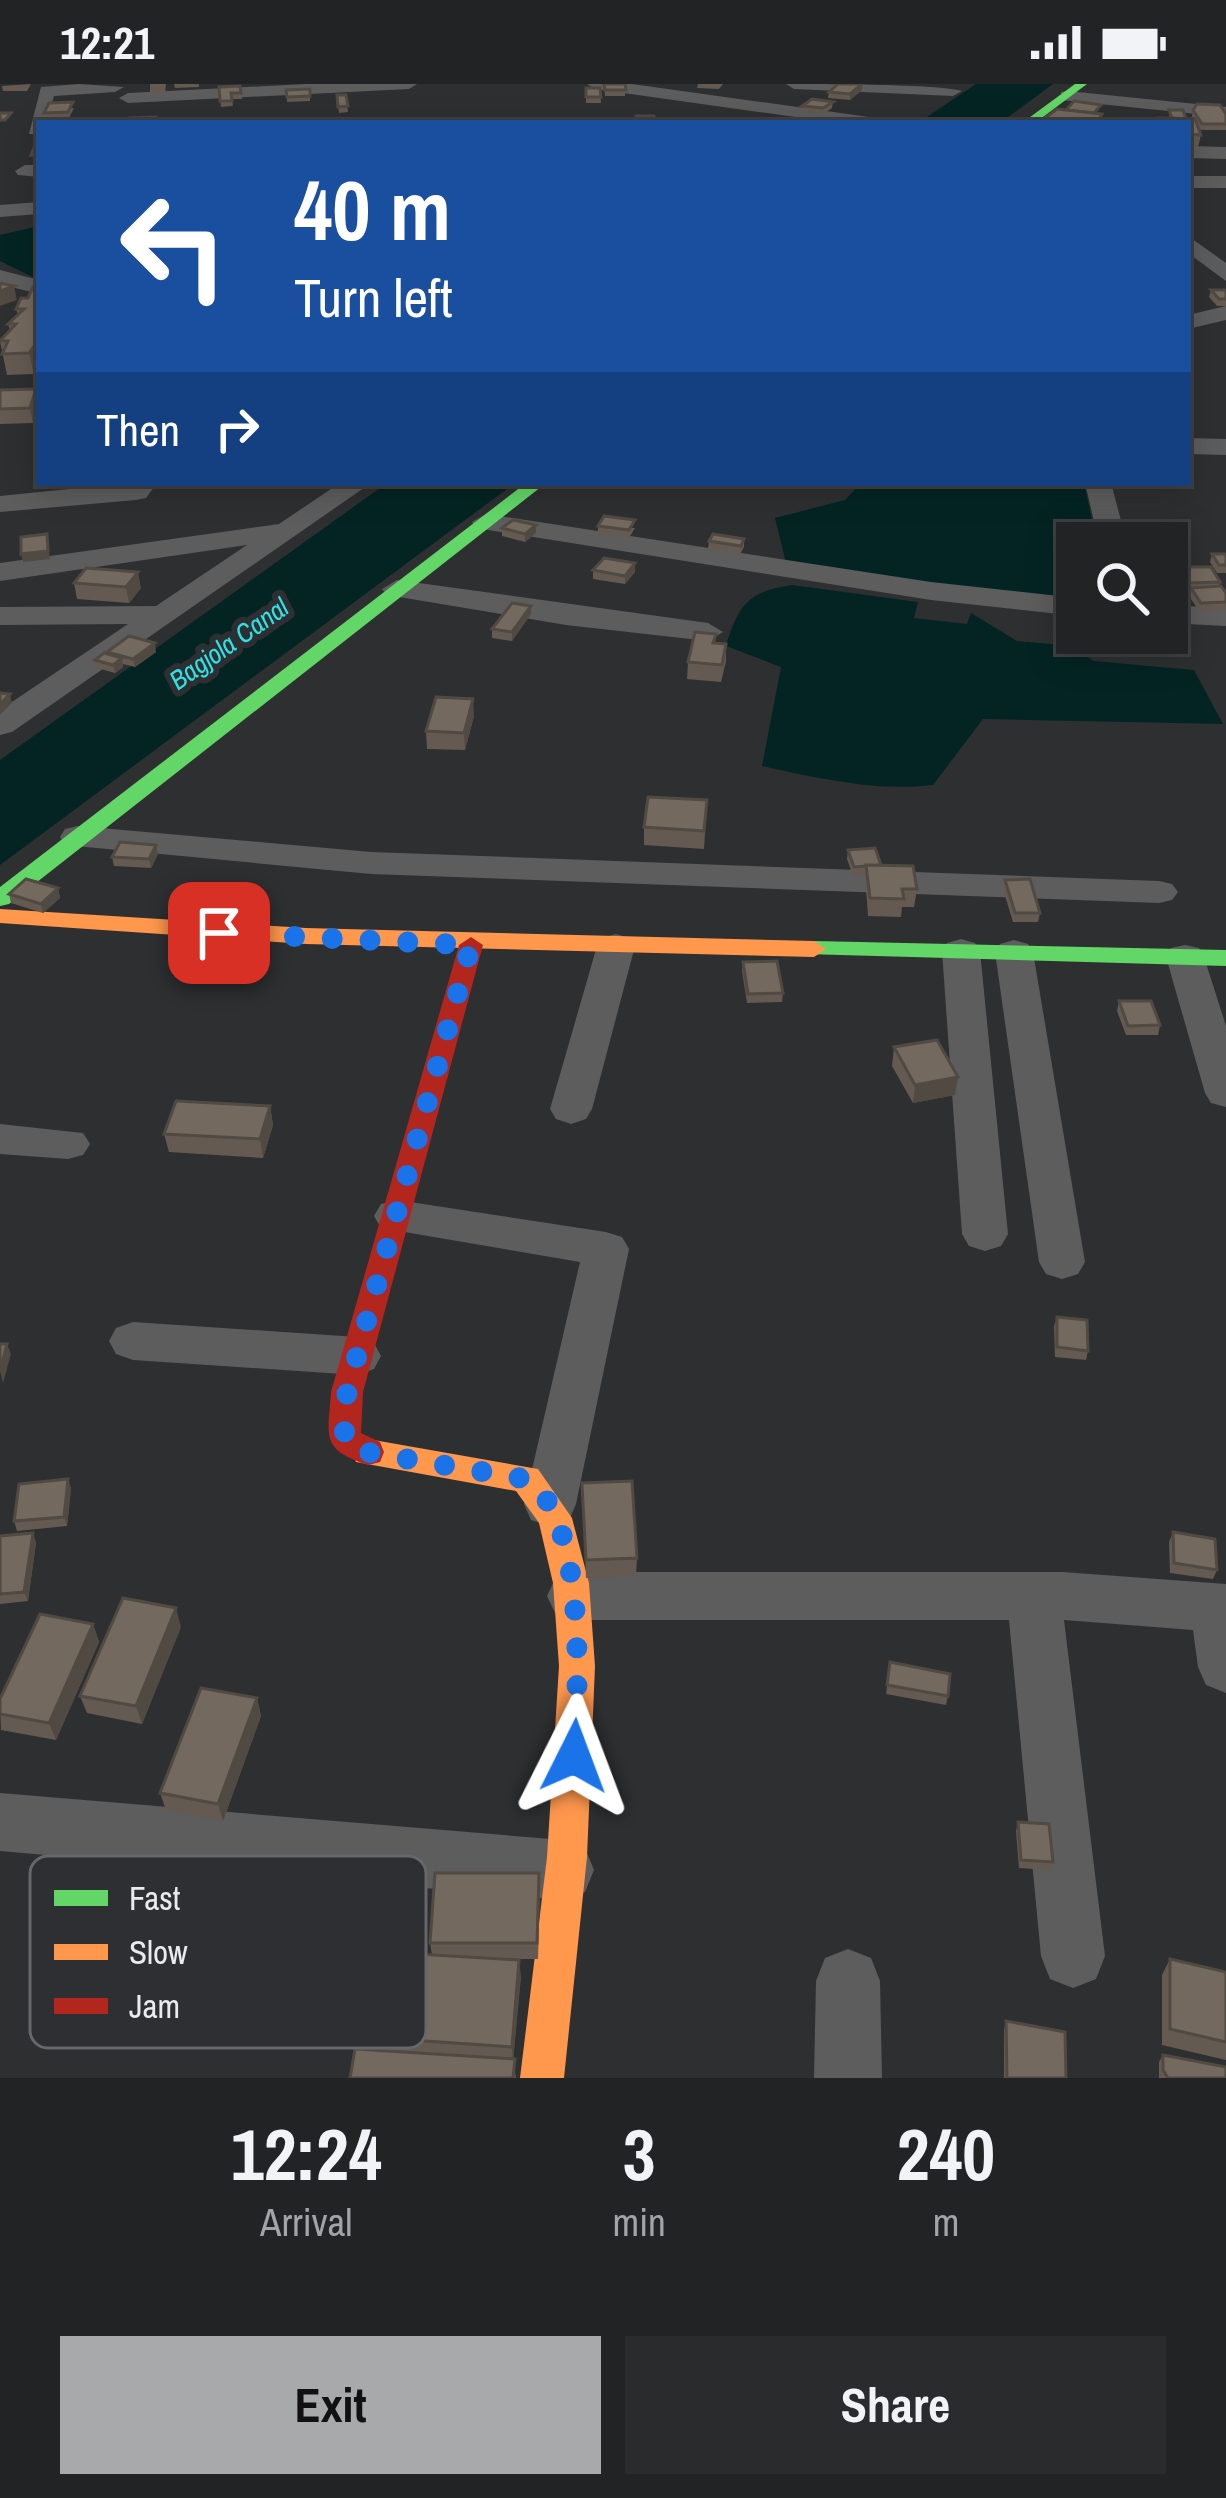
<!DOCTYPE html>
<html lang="en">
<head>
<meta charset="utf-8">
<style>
	:root { --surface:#222325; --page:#2a2b2d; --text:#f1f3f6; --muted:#a2a4a7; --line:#3f4042; --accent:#a8a9ab }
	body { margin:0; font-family:"Archivo Narrow",sans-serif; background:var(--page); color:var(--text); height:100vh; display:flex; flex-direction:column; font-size:45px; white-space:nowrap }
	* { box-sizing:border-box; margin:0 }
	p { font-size:39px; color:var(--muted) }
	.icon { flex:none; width:66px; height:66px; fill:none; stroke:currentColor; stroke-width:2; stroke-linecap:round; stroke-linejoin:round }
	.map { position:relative; height:1994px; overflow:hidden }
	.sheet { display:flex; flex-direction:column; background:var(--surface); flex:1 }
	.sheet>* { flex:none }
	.top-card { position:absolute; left:36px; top:36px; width:1155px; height:366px; border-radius:0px; box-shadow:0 6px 30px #0003,0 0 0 3px var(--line); background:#1a4fa0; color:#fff; overflow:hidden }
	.controls { position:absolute; left:1056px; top:438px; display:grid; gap:24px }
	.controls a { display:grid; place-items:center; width:132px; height:132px; border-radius:0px; background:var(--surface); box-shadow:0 6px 30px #0003,0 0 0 3px var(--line); font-size:60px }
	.pin { position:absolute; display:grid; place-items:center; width:102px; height:102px; color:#fff; margin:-51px; border-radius:24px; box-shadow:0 6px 18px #0006 }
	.me { position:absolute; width:132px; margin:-66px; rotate:3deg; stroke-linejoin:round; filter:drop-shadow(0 0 9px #0008) }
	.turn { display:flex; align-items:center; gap:42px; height:252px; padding:0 60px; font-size:54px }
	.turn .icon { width:156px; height:156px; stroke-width:2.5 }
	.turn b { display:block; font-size:84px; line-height:102px }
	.then { display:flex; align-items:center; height:114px; padding:0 60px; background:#0003; gap:24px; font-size:45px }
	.eta { display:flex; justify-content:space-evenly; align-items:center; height:204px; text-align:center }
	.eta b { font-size:72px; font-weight:800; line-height:84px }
	.cta { display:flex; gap:24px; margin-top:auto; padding:24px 60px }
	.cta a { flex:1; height:138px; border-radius:0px; background:var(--accent); color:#111; font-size:48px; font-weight:800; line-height:138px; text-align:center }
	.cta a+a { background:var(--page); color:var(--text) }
	.status { display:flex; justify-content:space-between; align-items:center; height:84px; padding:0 60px; background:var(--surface); direction:ltr }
	.status svg { height:33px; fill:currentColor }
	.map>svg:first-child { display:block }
</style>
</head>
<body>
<div class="status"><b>12:21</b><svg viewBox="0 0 49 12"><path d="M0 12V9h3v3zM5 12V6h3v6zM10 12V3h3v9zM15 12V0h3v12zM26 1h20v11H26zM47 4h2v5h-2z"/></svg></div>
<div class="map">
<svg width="1226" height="1994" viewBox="0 0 1226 1994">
	<rect width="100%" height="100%" fill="#2e2f31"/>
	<g fill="#042424">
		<polygon points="976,0 1053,0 1000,39 918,39"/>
		<polygon points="39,142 39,196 0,177 0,151"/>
		<polygon points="387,399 515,399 0,781 0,676"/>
		<polygon points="861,399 1084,399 1097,459 1077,459 1077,520 787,483 775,434 845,416"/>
		<path d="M792 501 918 518 914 534 967 540 971 529 1017 557 1074 562 1093 577 1194 586 1223 640 983 635 933 701C875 708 818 694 762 682L781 583 726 562C738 521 749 507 792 501Z"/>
	</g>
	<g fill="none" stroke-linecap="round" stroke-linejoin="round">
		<g fill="#5d5d5e" fill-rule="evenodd">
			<polygon points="79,0 124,3 115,8 54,12 46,39 39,39 39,50 29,50 41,3"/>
			<polygon points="306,0 417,0 409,5 128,19 119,14 128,9"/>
			<polygon points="587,0 632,0 876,34 885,39 838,39 595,5"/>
			<path d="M786 0C820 0 938 0 962 7L953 12 794 5Z"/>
			<polygon points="1067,7 1226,23 1226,33 1061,16 1061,8"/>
			<polygon points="1188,62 1226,63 1226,75 1188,74"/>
			<polygon points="25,81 39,81 39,93 18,91 15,87"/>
			<rect x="1188" y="92" width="38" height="12"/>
			<polygon points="39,118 39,130 0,133 0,121"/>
			<polygon points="1188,152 1226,179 1226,197 1188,169"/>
			<polygon points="0,186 39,196 39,210 0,200"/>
			<polygon points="1226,222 1226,236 1188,245 1188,231"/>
			<polygon points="1188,354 1226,355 1226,371 1188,370"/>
			<polygon points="129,399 157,399 146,414 136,416 0,428 0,412"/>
			<polygon points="340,399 371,399 12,648 0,651 0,626 128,540 0,541 0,523 156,522 247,461 0,497 0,479 279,440"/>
			<polygon points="1085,399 1111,399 1127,459 1099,459"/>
			<polygon points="486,430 931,498 1077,514 1077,532 931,516 476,444 472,438"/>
			<polygon points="397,496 708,539 723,548 708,557 566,541 387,511 382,505"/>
			<polygon points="1167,521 1226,524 1226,542 1167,539"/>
			<polygon points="78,742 371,768 1159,797 1172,800 1178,808 1172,816 1159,819 371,790 65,761 60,753 65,745"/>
			<polygon points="616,850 630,854 635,862 592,1025 586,1035 571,1040 556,1035 550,1025 597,862 602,854"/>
			<polygon points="961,855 975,859 980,867 1008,1150 1001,1162 985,1167 969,1162 962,1150 942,867 947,859"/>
			<polygon points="1014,856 1028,860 1033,868 1085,1178 1078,1190 1062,1195 1046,1190 1039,1178 995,868 1000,860"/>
			<polygon points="1185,861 1199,864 1204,873 1226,942 1226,1023 1211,1019 1205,1009 1166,873 1171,864"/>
			<polygon points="0,1040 83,1049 90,1060 83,1071 68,1075 0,1070"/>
			<polygon points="397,1116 606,1148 622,1153 629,1165 576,1420 569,1436 550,1442 531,1436 524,1420 580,1178 381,1144 374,1132 381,1120"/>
			<polygon points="133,1238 357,1253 374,1259 381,1272 374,1285 357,1291 133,1276 116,1270 109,1257 116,1244"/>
			<polygon points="574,1488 1063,1488 1226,1500 1226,1609 1206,1601 1198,1583 1193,1546 1064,1536 1105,1872 1096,1895 1073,1904 1050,1895 1041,1872 1009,1536 574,1536 555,1529 547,1512 555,1495"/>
			<polygon points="0,1709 563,1756 585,1764 594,1786 585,1808 563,1816 0,1767"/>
			<polygon points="848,1865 871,1874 880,1897 882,1994 814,1994 816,1897 825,1874"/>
		</g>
		<g fill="#63d668" fill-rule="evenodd">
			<polygon points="1075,0 1087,0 1035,39 1022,39"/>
			<polygon points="526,399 546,399 9,820 0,822 0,803"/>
			<polygon points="814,857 1226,866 1226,882 805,870 802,865"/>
		</g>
		<g fill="#ff974d" fill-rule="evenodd">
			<polygon points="0,825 306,844 814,857 826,865 814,873 306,860 0,839"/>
			<polygon points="368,1355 538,1385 572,1434 589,1499 595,1582 587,1773 564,1994 520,1994 547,1773 559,1582 553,1499 539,1439 516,1407 356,1378 352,1368 356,1358"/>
		</g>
		<path fill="#b3261e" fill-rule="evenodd" d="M471 853 483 861 363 1308 361 1349 380 1358 384 1368 380 1378 368 1381C320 1365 328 1353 331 1308L459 861Z"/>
	</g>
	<g fill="#645a51">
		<polygon points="31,0 27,7 3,7 2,2"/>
		<polygon points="150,0 166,0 165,9 150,9"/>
		<polygon points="174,0 199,0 199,3 175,4"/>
		<polygon points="604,0 625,0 625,12 605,12"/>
		<polygon points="698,0 723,0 719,5 697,4"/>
		<polygon points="862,0 862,6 850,16 828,14 829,8"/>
		<polygon points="240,2 242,15 232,15 233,22 221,23 219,3"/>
		<polygon points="586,4 600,4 601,19 586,19"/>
		<polygon points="310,5 310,17 287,18 287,13"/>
		<polygon points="337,11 346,11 348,28 339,29"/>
		<polygon points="833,18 832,24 823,30 802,28 802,22"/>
		<polygon points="74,24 69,34 45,35 44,29"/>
		<polygon points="1169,26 1186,35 1194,35 1192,32 1193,26 1226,30 1226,46 1201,46 1196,38 1201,51 1198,63 1188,62 1188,39 1157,39 1158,34 1169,34"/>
		<polygon points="1211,206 1226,206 1226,222 1217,222 1209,213"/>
		<polygon points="21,214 34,290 7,291 0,257 10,247 8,240 18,231 16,225"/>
		<polygon points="36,305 39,320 33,339 0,340 0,306"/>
		<polygon points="656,399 675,399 673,403 656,402"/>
		<polygon points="598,442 635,444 629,454 598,450"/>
		<polygon points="502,444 536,449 525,458 502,452"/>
		<polygon points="744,455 744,463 740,470 708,465 709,457"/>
		<polygon points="1212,470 1226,470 1226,489 1217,489 1210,478"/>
		<polygon points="1181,483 1220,498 1219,502 1226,509 1226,526 1199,527 1189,512 1190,507 1187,507 1179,492"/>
		<polygon points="593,486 635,488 625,500 593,495"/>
		<polygon points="74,499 141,504 129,519 77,515"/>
		<polygon points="531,522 531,530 512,557 492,554 492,545"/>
		<polygon points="716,550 715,560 726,560 726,577 721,598 687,595 688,578"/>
		<polygon points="107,568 156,568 135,583 123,580 123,583 115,589 97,584 95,576 108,571"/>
		<polygon points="474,632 465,666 427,665 426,647"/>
		<polygon points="707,716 704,765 644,761 644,743"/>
		<polygon points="156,761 158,770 151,784 114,782 112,773"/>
		<polygon points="848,766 881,781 917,805 914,823 902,823 901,833 868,832 865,791 853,792 847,775"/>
		<polygon points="1005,796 1040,829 1038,838 1013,838 1003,805"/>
		<polygon points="58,804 60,814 43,829 11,819 9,810"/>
		<polygon points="743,878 783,909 782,918 747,919 742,887"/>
		<polygon points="1119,917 1160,941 1158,951 1126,951 1117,927"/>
		<polygon points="894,963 958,993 955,1011 913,1019 892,982"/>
		<polygon points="270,1022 273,1041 263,1074 169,1068 164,1050"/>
		<polygon points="1057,1233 1088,1267 1086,1276 1055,1273 1054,1242"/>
		<polygon points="68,1395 71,1405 67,1442 17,1447 14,1437"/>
		<polygon points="582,1399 637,1474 636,1492 586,1494"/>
		<polygon points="1173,1448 1217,1486 1213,1495 1170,1489 1169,1458"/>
		<polygon points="0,1452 36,1458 28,1517 0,1520"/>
		<polygon points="93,1540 99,1558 56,1656 1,1646 0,1615"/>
		<polygon points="181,1543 142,1640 87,1629 80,1612"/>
		<polygon points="890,1578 948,1612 946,1621 886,1610"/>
		<polygon points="257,1614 261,1632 223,1737 166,1726 160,1709"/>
		<polygon points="1018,1738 1053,1778 1050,1786 1019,1784 1016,1747"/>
		<polygon points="402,1784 404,1801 398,1861 304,1857 300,1841"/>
		<polygon points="255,1800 215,1922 153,1909 146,1893"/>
		<polygon points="540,1806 538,1875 509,1875 521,1892 513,1975 516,1994 350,1994 355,1965 352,1952 432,1871 430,1859"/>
		<polygon points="1170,1875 1226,1888 1226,1976 1162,1961 1162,1891"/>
		<polygon points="1006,1937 1066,1994 1004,1994 1004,1946"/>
		<polygon points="1163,1971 1226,1994 1159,1994 1159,1978"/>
	</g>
	<g fill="#514a42">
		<polygon points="862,0 862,6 850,16 850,10"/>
		<polygon points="14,202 17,216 0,222 0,207"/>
		<polygon points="39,255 39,282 34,290 29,269"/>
		<polygon points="36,305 39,320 33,339 30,324"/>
		<polygon points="536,441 536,449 525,458 525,450"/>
		<polygon points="47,450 50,475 23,478 21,470"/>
		<polygon points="635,479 635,488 625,500 625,492"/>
		<polygon points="138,488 141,504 129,519 126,503"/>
		<polygon points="531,522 531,530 512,557 512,548"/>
		<polygon points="155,559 156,568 135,583 133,575"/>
		<polygon points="122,574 123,583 115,589 113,581"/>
		<polygon points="10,610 12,619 0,631 0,620"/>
		<polygon points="473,615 474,632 465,666 464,649"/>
		<polygon points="156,761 158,770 151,784 149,775"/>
		<polygon points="58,804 60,814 43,829 41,820"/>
		<polygon points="958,993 955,1011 913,1019 915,1001"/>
		<polygon points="270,1022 273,1041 263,1074 260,1055"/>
		<polygon points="7,1260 11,1270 3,1299 0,1287"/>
		<polygon points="68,1395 71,1405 67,1442 64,1433"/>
		<polygon points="33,1449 36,1458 28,1517 24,1508"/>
		<polygon points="176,1524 181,1543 142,1640 136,1622"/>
		<polygon points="93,1540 99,1558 56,1656 49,1639"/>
		<polygon points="257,1614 261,1632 223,1737 218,1720"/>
		<polygon points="250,1783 255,1800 215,1922 209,1906"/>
		<polygon points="402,1784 404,1801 398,1861 395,1844"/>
		<polygon points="519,1876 521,1892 513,1979 512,1963"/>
	</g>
	<g fill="#74695e" stroke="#514a42" stroke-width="3">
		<polygon points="604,0 625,0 626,6 605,6"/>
		<polygon points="838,0 862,0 850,10 829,8"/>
		<polygon points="240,2 241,9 231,9 232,17 220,17 219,3"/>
		<polygon points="586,4 600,4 601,13 586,13"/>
		<polygon points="310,5 310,12 287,13 286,6"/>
		<polygon points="337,11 346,11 348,22 338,23"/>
		<polygon points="812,15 833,18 823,24 802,22"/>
		<polygon points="1074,17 1101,21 1094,29 1066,26"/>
		<polygon points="73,18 68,28 44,29 49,19"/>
		<polygon points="1197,20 1220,21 1226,30 1226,40 1202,40 1193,26"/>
		<polygon points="1057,25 1102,30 1097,39 1038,39"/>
		<polygon points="1169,26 1183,26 1186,35 1172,34"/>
		<polygon points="0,29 11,29 5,36 0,36"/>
		<polygon points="636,32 654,32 656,39 637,39"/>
		<polygon points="156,33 155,39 128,39 129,34"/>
		<polygon points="1158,34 1195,35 1201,51 1188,50 1188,39 1160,39"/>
		<polygon points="34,64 39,64 39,71 31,71"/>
		<polygon points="0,199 14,202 0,207"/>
		<polygon points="33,203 39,203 39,255 29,269 2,270 8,257 0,257 16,240 8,240 24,225 16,225 21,214 28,214"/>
		<polygon points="1211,206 1226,206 1226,215 1219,215"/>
		<polygon points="36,305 30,324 0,325 0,306"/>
		<polygon points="604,432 635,436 629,446 598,442"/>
		<polygon points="513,436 536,441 525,450 502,444"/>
		<polygon points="47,450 48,467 21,470 21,453"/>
		<polygon points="713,450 744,455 741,462 709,457"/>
		<polygon points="1212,470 1226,470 1226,481 1219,481"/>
		<polygon points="604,474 635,479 625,492 593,486"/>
		<polygon points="1181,483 1211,483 1220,498 1189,499"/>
		<polygon points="86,484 138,488 126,503 74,499"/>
		<polygon points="1221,502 1226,509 1226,518 1201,519 1191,504"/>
		<polygon points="512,519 531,522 512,548 492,545"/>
		<polygon points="695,548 716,550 713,559 726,560 722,581 688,578"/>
		<polygon points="129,552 155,559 133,575 107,568"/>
		<polygon points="104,569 122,574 113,581 95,576"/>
		<polygon points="0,609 10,610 0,620"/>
		<polygon points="436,613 473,615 464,649 426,647"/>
		<polygon points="648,713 707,716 704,747 644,743"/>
		<polygon points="120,758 156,761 149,775 112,773"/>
		<polygon points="875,764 881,781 854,783 848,766"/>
		<polygon points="866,781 913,782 917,805 902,805 904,815 870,814"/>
		<polygon points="26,795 58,804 41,820 9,810"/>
		<polygon points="1030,795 1040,829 1015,829 1005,796"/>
		<polygon points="777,877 783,909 748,910 743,878"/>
		<polygon points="1119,917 1151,917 1160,941 1128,942"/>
		<polygon points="937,956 958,993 915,1001 894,963"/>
		<polygon points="176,1017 270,1022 260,1055 164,1050"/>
		<polygon points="1057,1233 1087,1236 1088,1267 1057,1263"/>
		<polygon points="0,1260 7,1260 0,1287"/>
		<polygon points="68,1395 64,1433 14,1437 19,1400"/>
		<polygon points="632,1397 637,1474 586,1476 582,1399"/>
		<polygon points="1173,1448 1215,1455 1217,1486 1174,1479"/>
		<polygon points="33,1449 24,1508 0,1510 0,1452"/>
		<polygon points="123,1514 176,1524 136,1622 80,1612"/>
		<polygon points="40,1530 93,1540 49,1639 0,1630 0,1615"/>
		<polygon points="890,1578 950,1590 948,1612 887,1601"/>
		<polygon points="201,1604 257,1614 218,1720 160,1709"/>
		<polygon points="1018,1738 1049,1740 1053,1778 1021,1776"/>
		<polygon points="435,1789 539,1789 537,1859 430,1859"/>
		<polygon points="366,1867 519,1876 512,1963 352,1952"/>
		<polygon points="1170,1875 1226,1888 1226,1958 1170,1945"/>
		<polygon points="1006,1937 1065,1948 1066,1994 1007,1994"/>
		<polygon points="355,1965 515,1975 513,1994 350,1994"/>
		<polygon points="1163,1971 1226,1983 1226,1994 1168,1994 1163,1986"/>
	</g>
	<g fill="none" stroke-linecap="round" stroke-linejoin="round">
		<path stroke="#1a73e8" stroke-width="21" stroke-dasharray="0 37.8" d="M219 849 471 861 347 1308 344 1356 360 1367 526 1395C588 1433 578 1608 574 1672"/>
	</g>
	<g text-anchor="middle" stroke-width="12" stroke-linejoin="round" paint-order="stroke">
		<g font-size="27" font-style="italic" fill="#2de3e4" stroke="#2d2f32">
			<text transform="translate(229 560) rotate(-35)" y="9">Bagjola Canal</text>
		</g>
	</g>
	<rect x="30" y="1772" width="396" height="192" rx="18" fill="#2d2f32" stroke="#66676a" stroke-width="3"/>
	<rect x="54" y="1806" width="54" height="16" fill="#63d668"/>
	<rect x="54" y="1860" width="54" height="16" fill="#ff974d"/>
	<rect x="54" y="1914" width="54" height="16" fill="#b3261e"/>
	<g font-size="33" fill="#eaebed">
		<text x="129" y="1826">Fast</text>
		<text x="129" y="1880">Slow</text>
		<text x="129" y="1934">Jam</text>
	</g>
</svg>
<div class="controls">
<a><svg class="icon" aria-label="search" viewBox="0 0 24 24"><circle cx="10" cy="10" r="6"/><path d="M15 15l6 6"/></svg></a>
</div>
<div class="pin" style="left:219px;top:849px;background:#d93025"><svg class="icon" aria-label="arrive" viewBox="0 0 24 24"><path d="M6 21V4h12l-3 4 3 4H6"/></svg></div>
<svg class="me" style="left:574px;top:1672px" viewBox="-20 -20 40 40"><path d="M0-17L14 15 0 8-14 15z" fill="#1a73e8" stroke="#fff" stroke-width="4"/></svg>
<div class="top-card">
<div class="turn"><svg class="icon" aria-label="left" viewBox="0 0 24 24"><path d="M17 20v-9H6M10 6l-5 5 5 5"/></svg><div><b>40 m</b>Turn left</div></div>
<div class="then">Then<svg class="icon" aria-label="right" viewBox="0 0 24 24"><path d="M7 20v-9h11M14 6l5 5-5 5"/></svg></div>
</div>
</div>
<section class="sheet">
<div class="eta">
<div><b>12:24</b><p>Arrival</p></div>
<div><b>3</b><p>min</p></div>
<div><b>240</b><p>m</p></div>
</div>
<div class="cta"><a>Exit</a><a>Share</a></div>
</section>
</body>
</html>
